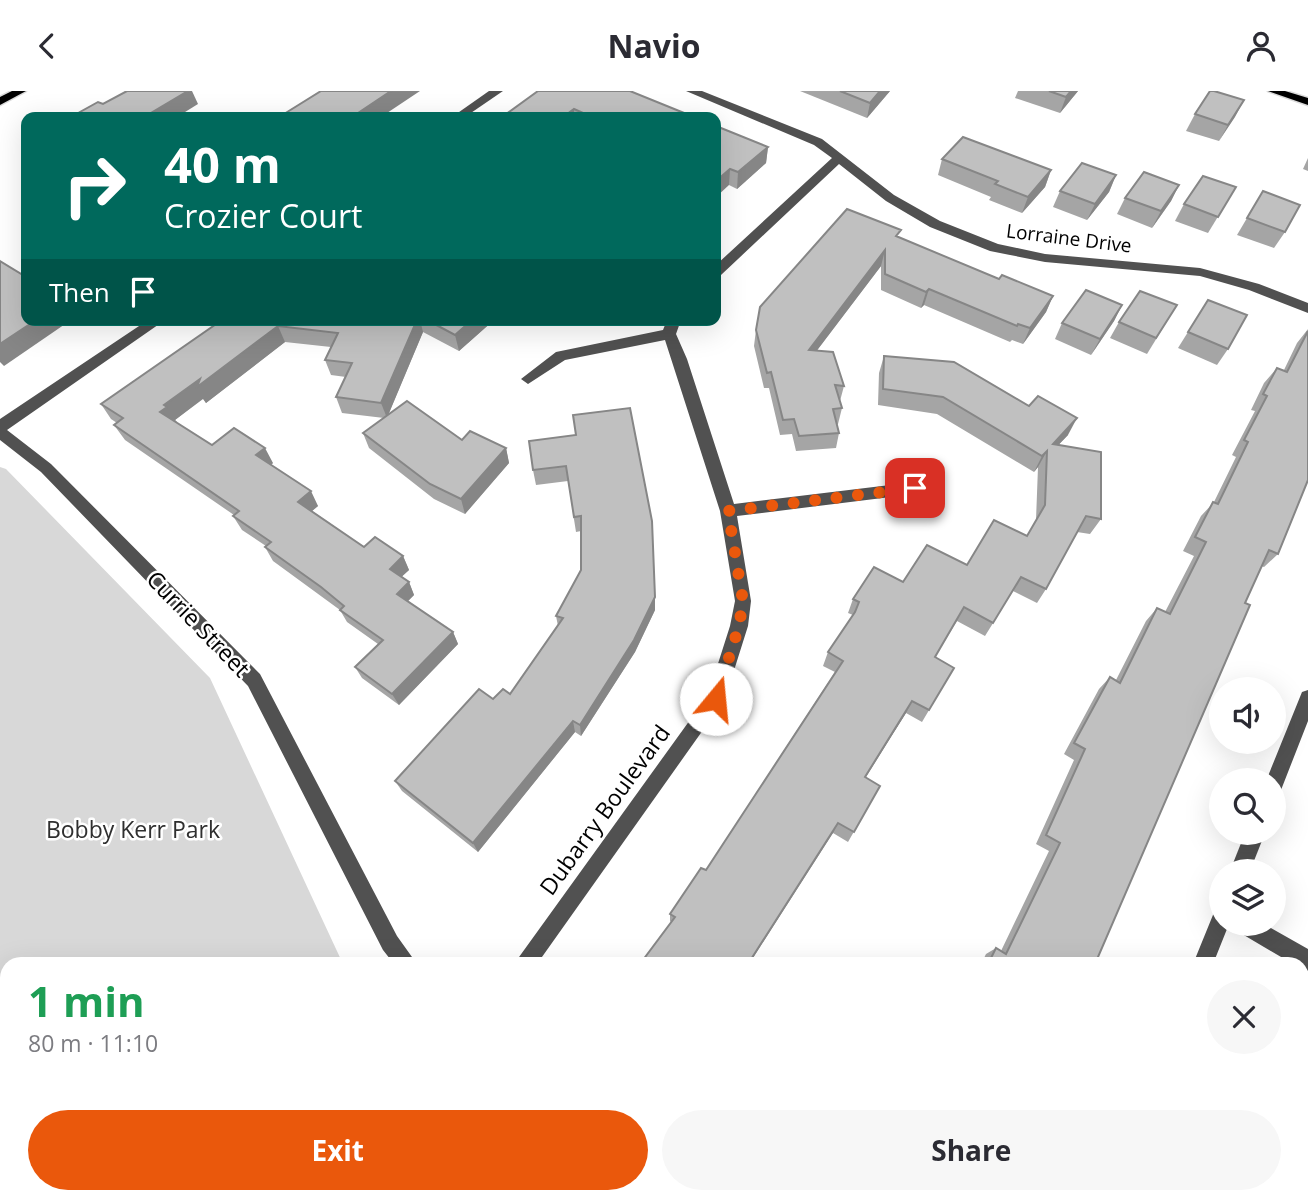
<!DOCTYPE html>
<html lang="en">
<head>
<meta charset="utf-8">
<style>
	:root { --surface:#fff; --page:#f7f7f7; --text:#2b2b33; --muted:#7c7c81; --accent:#ea580c }
	body { margin:0; font-family:"Open Sans",sans-serif; background:var(--page); color:var(--text); height:100vh; display:flex; flex-direction:column; font-size:26px; white-space:nowrap }
	* { box-sizing:border-box; margin:0 }
	p { font-size:23px; color:var(--muted) }
	.icon { flex:none; width:38px; height:38px; fill:none; stroke:currentColor; stroke-width:2; stroke-linecap:round; stroke-linejoin:round }
	.map { position:relative; flex:1; overflow:hidden }
	.drawer { position:absolute; left:0px; top:866px; width:1309px; height:247px; display:flex; flex-direction:column; background:var(--surface); border-radius:21px 21px 0 0; box-shadow:0 7px 28px #0002 }
	.drawer>* { flex:none }
	.hud { position:absolute; left:21px; top:21px; width:700px; height:214px; border-radius:14px; box-shadow:0 7px 28px #0002; background:#00695c; color:#fff; overflow:hidden }
	.controls { position:absolute; left:1209px; top:586px; display:grid; gap:14px }
	.controls a { display:grid; place-items:center; width:77px; height:77px; border-radius:50%; background:var(--surface); box-shadow:0 7px 28px #0002; font-size:35px }
	.pin { position:absolute; display:grid; place-items:center; width:60px; height:60px; color:#fff; margin:-30px; border-radius:14px; box-shadow:0 4px 10px #0006 }
	.me { position:absolute; width:77px; margin:-38px; rotate:17deg; stroke-linejoin:round; filter:drop-shadow(0 0 5px #0008) }
	.turn { display:flex; align-items:center; gap:24px; height:147px; padding:0 28px; font-size:32px }
	.turn .icon { width:91px; height:91px; stroke-width:2.5 }
	.turn b { display:block; font-size:49px; line-height:60px }
	.then { display:flex; align-items:center; height:66px; padding:0 28px; background:#0003; gap:14px; font-size:26px }
	.round { display:grid; place-items:center; flex:none; width:74px; height:74px; border-radius:37px; background:var(--page) }
	.headline { display:flex; align-items:center; justify-content:space-between; height:119px; padding:0 28px }
	h1 { font-size:42px; font-weight:700; line-height:52px; color:#1e9e55 }
	.primary-button { display:flex; gap:14px; margin-top:auto; padding:14px 28px }
	.primary-button a { flex:1; height:80px; border-radius:42px; background:var(--accent); color:#fff; font-size:28px; font-weight:700; line-height:80px; text-align:center }
	.primary-button a+a { background:var(--page); color:var(--text) }
	header { display:flex; justify-content:space-between; align-items:center; height:91px; padding:0 28px; background:var(--surface); font-size:32px; font-weight:700 }
	.map>svg:first-child { display:block }
</style>
</head>
<body>
<header><svg class="icon" aria-label="back" viewBox="0 0 24 24"><path d="M15 5l-7 7 7 7"/></svg>Navio<svg class="icon" aria-label="person" viewBox="0 0 24 24"><circle cx="12" cy="8" r="4"/><path d="M4 21q1-7 8-7t8 7"/></svg></header>
<div class="map">
<svg width="1308" height="1112" viewBox="0 0 1308 1112">
	<rect width="100%" height="100%" fill="#fff"/>
	<polygon fill="#d8d8d8" points="0,376 6,378 210,587 343,873 7,873 7,1106 325,1106 321,1112 0,1112"/>
	<g fill="none" stroke-linecap="round" stroke-linejoin="round">
		<g stroke="#dbdbdb" stroke-width="3">
			<g id="major">
				<polygon points="12,0 26,0 0,14 0,6"/>
				<polygon points="1268,0 1285,0 1308,7 1308,14"/>
			</g>
		</g>
		<polyline stroke="#737373" stroke-width="5" stroke-dasharray="2 4.5" stroke-linecap="butt" points="296,1112 301,1106"/>
		<g fill="#515151" fill-rule="evenodd">
			<polygon points="489,0 503,0 465,26 452,26"/>
			<polygon points="686,0 702,0 822,48 894,104 940,130 998,153 1045,163 1200,177 1259,193 1308,212 1308,222 1249,199 1200,185 1045,171 990,160 930,136 886,110 839,73 721,184 716,185 716,174 832,67 814,54"/>
			<polygon points="148,229 165,229 7,339 51,373 260,583 397,845 417,873 394,873 383,859 248,595 41,381 0,349 0,328"/>
			<polygon points="667,229 681,229 676,243 687,268 734,413 915,391 923,397 915,403 737,425 751,510 748,535 725,608 537,873 514,873 708,604 730,535 735,510 720,420 665,249 565,269 528,293 521,288 556,261 663,239"/>
			<polygon points="1308,599 1308,630 1281,699 1274,702 1274,690 1266,690 1302,601"/>
			<polygon points="1245,742 1265,742 1250,780 1230,780"/>
			<polygon points="1222,816 1222,833 1229,833 1213,873 1193,873 1215,819"/>
			<polygon points="1234,833 1264,833 1308,858 1308,880 1302,878 1302,873 1293,873 1237,840"/>
			<polygon points="670,1106 699,1106 702,1112 673,1112"/>
			<polygon points="1099,1106 1123,1106 1121,1112 1097,1112"/>
		</g>
		<use href="#major" fill="#000" fill-rule="evenodd"/>
	</g>
	<g fill="#a5a5a5">
		<polygon points="800,0 890,0 867,27"/>
		<polygon points="1018,0 1078,0 1060,22 1015,7"/>
		<polygon points="631,1 694,26 502,26"/>
		<polygon points="1244,9 1219,50 1186,40 1195,23"/>
		<polygon points="716,35 768,56 766,72 737,98 729,94"/>
		<polygon points="1308,67 1308,80 1303,78"/>
		<polygon points="942,68 1051,79 1045,96 1022,122 989,109 991,106 938,84"/>
		<polygon points="1116,84 1109,101 1087,129 1053,116 1060,100"/>
		<polygon points="1179,94 1171,110 1152,137 1117,123 1125,107"/>
		<polygon points="1236,96 1208,142 1175,130 1184,113"/>
		<polygon points="1263,100 1285,141 1274,157 1237,144"/>
		<polygon points="899,146 999,188 1053,205 1046,221 1023,253 1012,249 1010,251 924,214 921,217 881,199 881,175 817,259 844,295 840,310 842,317 838,333 837,333 839,342 836,357 796,360 792,343 780,344 769,297 764,297 754,255 756,239"/>
		<polygon points="1208,209 1228,258 1217,274 1178,257"/>
		<polygon points="1122,214 1114,230 1091,264 1055,248 1062,232"/>
		<polygon points="1177,214 1147,263 1110,247 1119,231"/>
		<polygon points="236,229 494,229 459,260 423,241 388,324 462,349 506,357 509,372 465,423 434,408 369,357 363,342 384,327 342,322 336,306 346,286 331,284 325,269 331,256 285,251 206,312 203,307 175,329 176,331 212,354 273,372 271,374 318,415 312,420 364,456 403,465 409,479 401,486 409,491 414,504 408,510 453,541 458,553 399,614 362,587 355,576 378,553 347,531 340,519 273,470 265,456 266,455 242,439 233,425 234,424 125,349 114,334 117,332 111,328 101,313 234,233"/>
		<polygon points="1308,238 1278,463 1264,476 1261,475 1245,512 1095,873 981,873 986,863 996,857 1001,860 1049,760 1036,753 1074,669 1064,663 1099,598 1110,586 1116,589 1146,530 1157,517 1165,521 1194,465 1183,460 1201,425 1214,411 1236,366 1232,364 1255,320 1251,319 1264,292 1277,277 1284,279 1297,252"/>
		<polygon points="884,265 1068,344 1058,354 1101,428 1090,443 1077,441 1046,498 1037,512 1013,500 985,545 957,530 935,566 954,577 922,631 906,622 865,686 880,695 848,751 833,742 671,831 670,830 670,823 706,779 835,581 823,575 828,561 853,524 848,522 853,508 903,491 967,474 1027,445 1036,429 1038,376 1034,381 937,323 878,314 879,282"/>
		<polygon points="573,324 655,519 635,561 581,645 575,641 478,761 402,700 395,690 493,608 510,603 558,535 556,525 581,479 581,440 576,441 568,390 536,394 533,379 576,344"/>
		<polygon points="1308,981 1308,1112 1266,1112 1267,1106 1302,1106 1302,988 1304,982"/>
		<polygon points="859,1106 992,1106 989,1112 867,1112"/>
	</g>
	<g fill="#868686">
		<polygon points="188,0 192,0 198,13 177,26 144,26"/>
		<polygon points="391,0 420,0 381,26 352,26"/>
		<polygon points="880,0 890,0 867,27 870,12"/>
		<polygon points="1071,0 1078,0 1060,22 1066,6"/>
		<polygon points="1244,9 1235,26 1219,50 1228,34"/>
		<polygon points="574,18 574,26 563,26"/>
		<polygon points="768,56 766,72 737,98 738,81"/>
		<polygon points="730,78 729,94 716,106 716,90"/>
		<polygon points="1051,79 1045,96 1022,122 1028,106"/>
		<polygon points="1116,84 1109,101 1087,129 1095,113"/>
		<polygon points="1179,94 1171,110 1152,137 1161,120"/>
		<polygon points="885,159 881,175 806,274 809,259"/>
		<polygon points="929,198 924,214 921,217 926,201"/>
		<polygon points="1053,205 1046,221 1023,253 1030,237"/>
		<polygon points="1122,214 1114,230 1091,264 1100,248"/>
		<polygon points="36,229 71,229 4,275 0,271 0,253"/>
		<polygon points="417,229 420,229 423,241 387,327 381,312"/>
		<polygon points="472,229 494,229 459,260 455,244"/>
		<polygon points="278,235 285,251 206,312 203,308 175,329 177,331 170,336 160,321 164,314 200,288"/>
		<polygon points="1077,327 1068,344 1047,366 1053,353"/>
		<polygon points="265,357 273,372 264,379 256,364"/>
		<polygon points="506,357 509,372 465,423 461,408"/>
		<polygon points="1047,360 1038,376 1034,381 1042,365"/>
		<polygon points="311,400 318,415 306,425 298,411"/>
		<polygon points="403,465 409,479 396,491 390,478"/>
		<polygon points="409,491 414,504 402,516 397,503"/>
		<polygon points="655,506 655,519 635,561 581,645 580,634"/>
		<polygon points="453,541 458,553 399,614 392,603"/>
		<polygon points="912,610 906,622 859,697 865,686"/>
		<polygon points="573,630 575,641 478,761 473,752"/>
		<polygon points="838,732 833,742 749,873 748,873"/>
	</g>
	<g fill="#c0c0c0" stroke="#868686" stroke-width="2">
		<polygon points="127,0 188,0 144,26 71,26 98,11 103,13"/>
		<polygon points="321,0 391,0 352,26 288,26 284,23"/>
		<polygon points="538,0 630,0 694,26 615,26 612,25 611,26 592,26 574,18 563,26 502,26"/>
		<polygon points="840,0 880,0 870,12"/>
		<polygon points="1049,0 1071,0 1066,6"/>
		<polygon points="1210,0 1214,0 1244,9 1228,34 1195,23"/>
		<polygon points="716,35 768,56 738,81 730,78 716,90"/>
		<polygon points="963,46 1051,79 1028,106 995,93 998,90 942,68"/>
		<polygon points="1082,72 1116,84 1095,113 1060,100"/>
		<polygon points="1144,81 1179,94 1161,120 1125,107"/>
		<polygon points="1203,85 1236,96 1218,126 1184,113"/>
		<polygon points="1263,100 1300,114 1285,141 1247,127"/>
		<polygon points="847,118 901,139 896,145 999,188 1002,184 1053,205 1030,237 1018,233 1017,235 929,198 926,201 885,183 885,159 809,259 833,261 844,295 835,294 842,317 833,318 839,342 799,345 794,328 783,329 771,281 767,282 756,239 760,216"/>
		<polygon points="0,170 23,184 26,182 26,229 36,229 0,253"/>
		<polygon points="1086,199 1122,214 1100,248 1062,232"/>
		<polygon points="1140,200 1177,214 1156,247 1119,231"/>
		<polygon points="1208,209 1247,224 1228,258 1188,241"/>
		<polygon points="222,229 228,229 234,233 236,229 417,229 381,312 336,306 352,272 325,269 338,242 278,235 197,296 200,288 164,314 167,316 160,321 212,354 234,337 265,357 256,364 311,400 298,411 364,456 375,446 403,465 390,478 409,491 397,503 453,541 392,603 355,576 383,549 340,519 344,515 321,496 265,456 271,451 233,425 239,420 114,334 123,327 101,313"/>
		<polygon points="427,229 472,229 455,244"/>
		<polygon points="1308,240 1308,389 1278,463 1269,459 1245,512 1250,514 1095,873 988,873 996,857 1006,863 1060,752 1046,744 1085,658 1074,652 1110,586 1120,592 1157,517 1170,523 1206,451 1195,446 1213,411 1218,413 1248,351 1244,349 1267,305 1263,303 1277,277 1287,281"/>
		<polygon points="884,265 954,271 1029,315 1038,305 1077,327 1053,353 1101,361 1101,428 1086,425 1046,498 1021,486 993,532 964,516 935,566 954,577 929,619 912,610 865,686 880,695 854,741 838,732 748,873 640,873 675,826 670,823 701,777 706,779 843,570 828,561 855,521 859,511 853,508 874,476 903,491 927,454 967,474 994,429 1027,445 1045,414 1047,360 1042,365 943,306 883,298"/>
		<polygon points="407,310 462,349 470,340 506,357 461,408 430,393 363,342"/>
		<polygon points="630,317 652,430 655,506 634,549 580,634 573,630 473,752 395,690 479,598 493,608 503,598 510,603 563,527 556,525 581,479 581,425 574,426 566,375 533,379 529,350 576,344 573,324"/>
		<polygon points="1308,1034 1308,1112 1286,1112 1287,1106 1302,1106 1302,1055"/>
		<polygon points="865,1106 992,1106 989,1112 872,1112"/>
	</g>
	<g fill="none" stroke-linecap="round" stroke-linejoin="round">
		<polyline stroke="#ea580c" stroke-width="12" stroke-dasharray="0 21.6" points="716,608 739,535 743,510 728,420 915,397"/>
	</g>
	<g text-anchor="middle" stroke-width="5" stroke-linejoin="round" paint-order="stroke">
		<g font-size="19" fill="#000" stroke="#fff">
			<text transform="translate(1069 147) rotate(7)" y="7">Lorraine Drive</text>
		</g>
		<g font-size="23" fill="#000" stroke="#fff">
			<text transform="translate(198 533) rotate(46)" y="8">Currie Street</text>
			<text transform="translate(605 719) rotate(-54)" y="8">Dubarry Boulevard</text>
		</g>
		<g font-size="23" fill="#2f2f2f" stroke="#fff">
			<text x="133" y="747">Bobby Kerr Park</text>
		</g>
	</g>
</svg>
<div class="controls">
<a><svg class="icon" aria-label="sound" viewBox="0 0 24 24"><path d="M4 9h4l5-4v14l-5-4H4zM17 9q2 3 0 6"/></svg></a>
<a><svg class="icon" aria-label="search" viewBox="0 0 24 24"><circle cx="10" cy="10" r="6"/><path d="M15 15l6 6"/></svg></a>
<a><svg class="icon" aria-label="layers" viewBox="0 0 24 24"><path d="M12 4l9 5-9 5-9-5zM3 14l9 5 9-5"/></svg></a>
</div>
<div class="pin" style="left:915px;top:397px;background:#d93025"><svg class="icon" aria-label="arrive" viewBox="0 0 24 24"><path d="M6 21V4h12l-3 4 3 4H6"/></svg></div>
<svg class="me" style="left:716px;top:608px" viewBox="-20 -20 40 40"><circle r="19" fill="#fff"/><path d="M0-13L10 11 0 6-10 11z" fill="#ea580c"/></svg>
<div class="hud">
<div class="turn"><svg class="icon" aria-label="right" viewBox="0 0 24 24"><path d="M7 20v-9h11M14 6l5 5-5 5"/></svg><div><b>40 m</b>Crozier Court</div></div>
<div class="then">Then<svg class="icon" aria-label="arrive" viewBox="0 0 24 24"><path d="M6 21V4h12l-3 4 3 4H6"/></svg></div>
</div>
<section class="drawer">
<div class="headline"><div><h1>1 min</h1><p>80 m · 11:10</p></div><a class="round"><svg class="icon" aria-label="close" viewBox="0 0 24 24"><path d="M6 6l12 12M18 6L6 18"/></svg></a></div>
<div class="primary-button"><a>Exit</a><a>Share</a></div>
</section>
</div>
</body>
</html>
